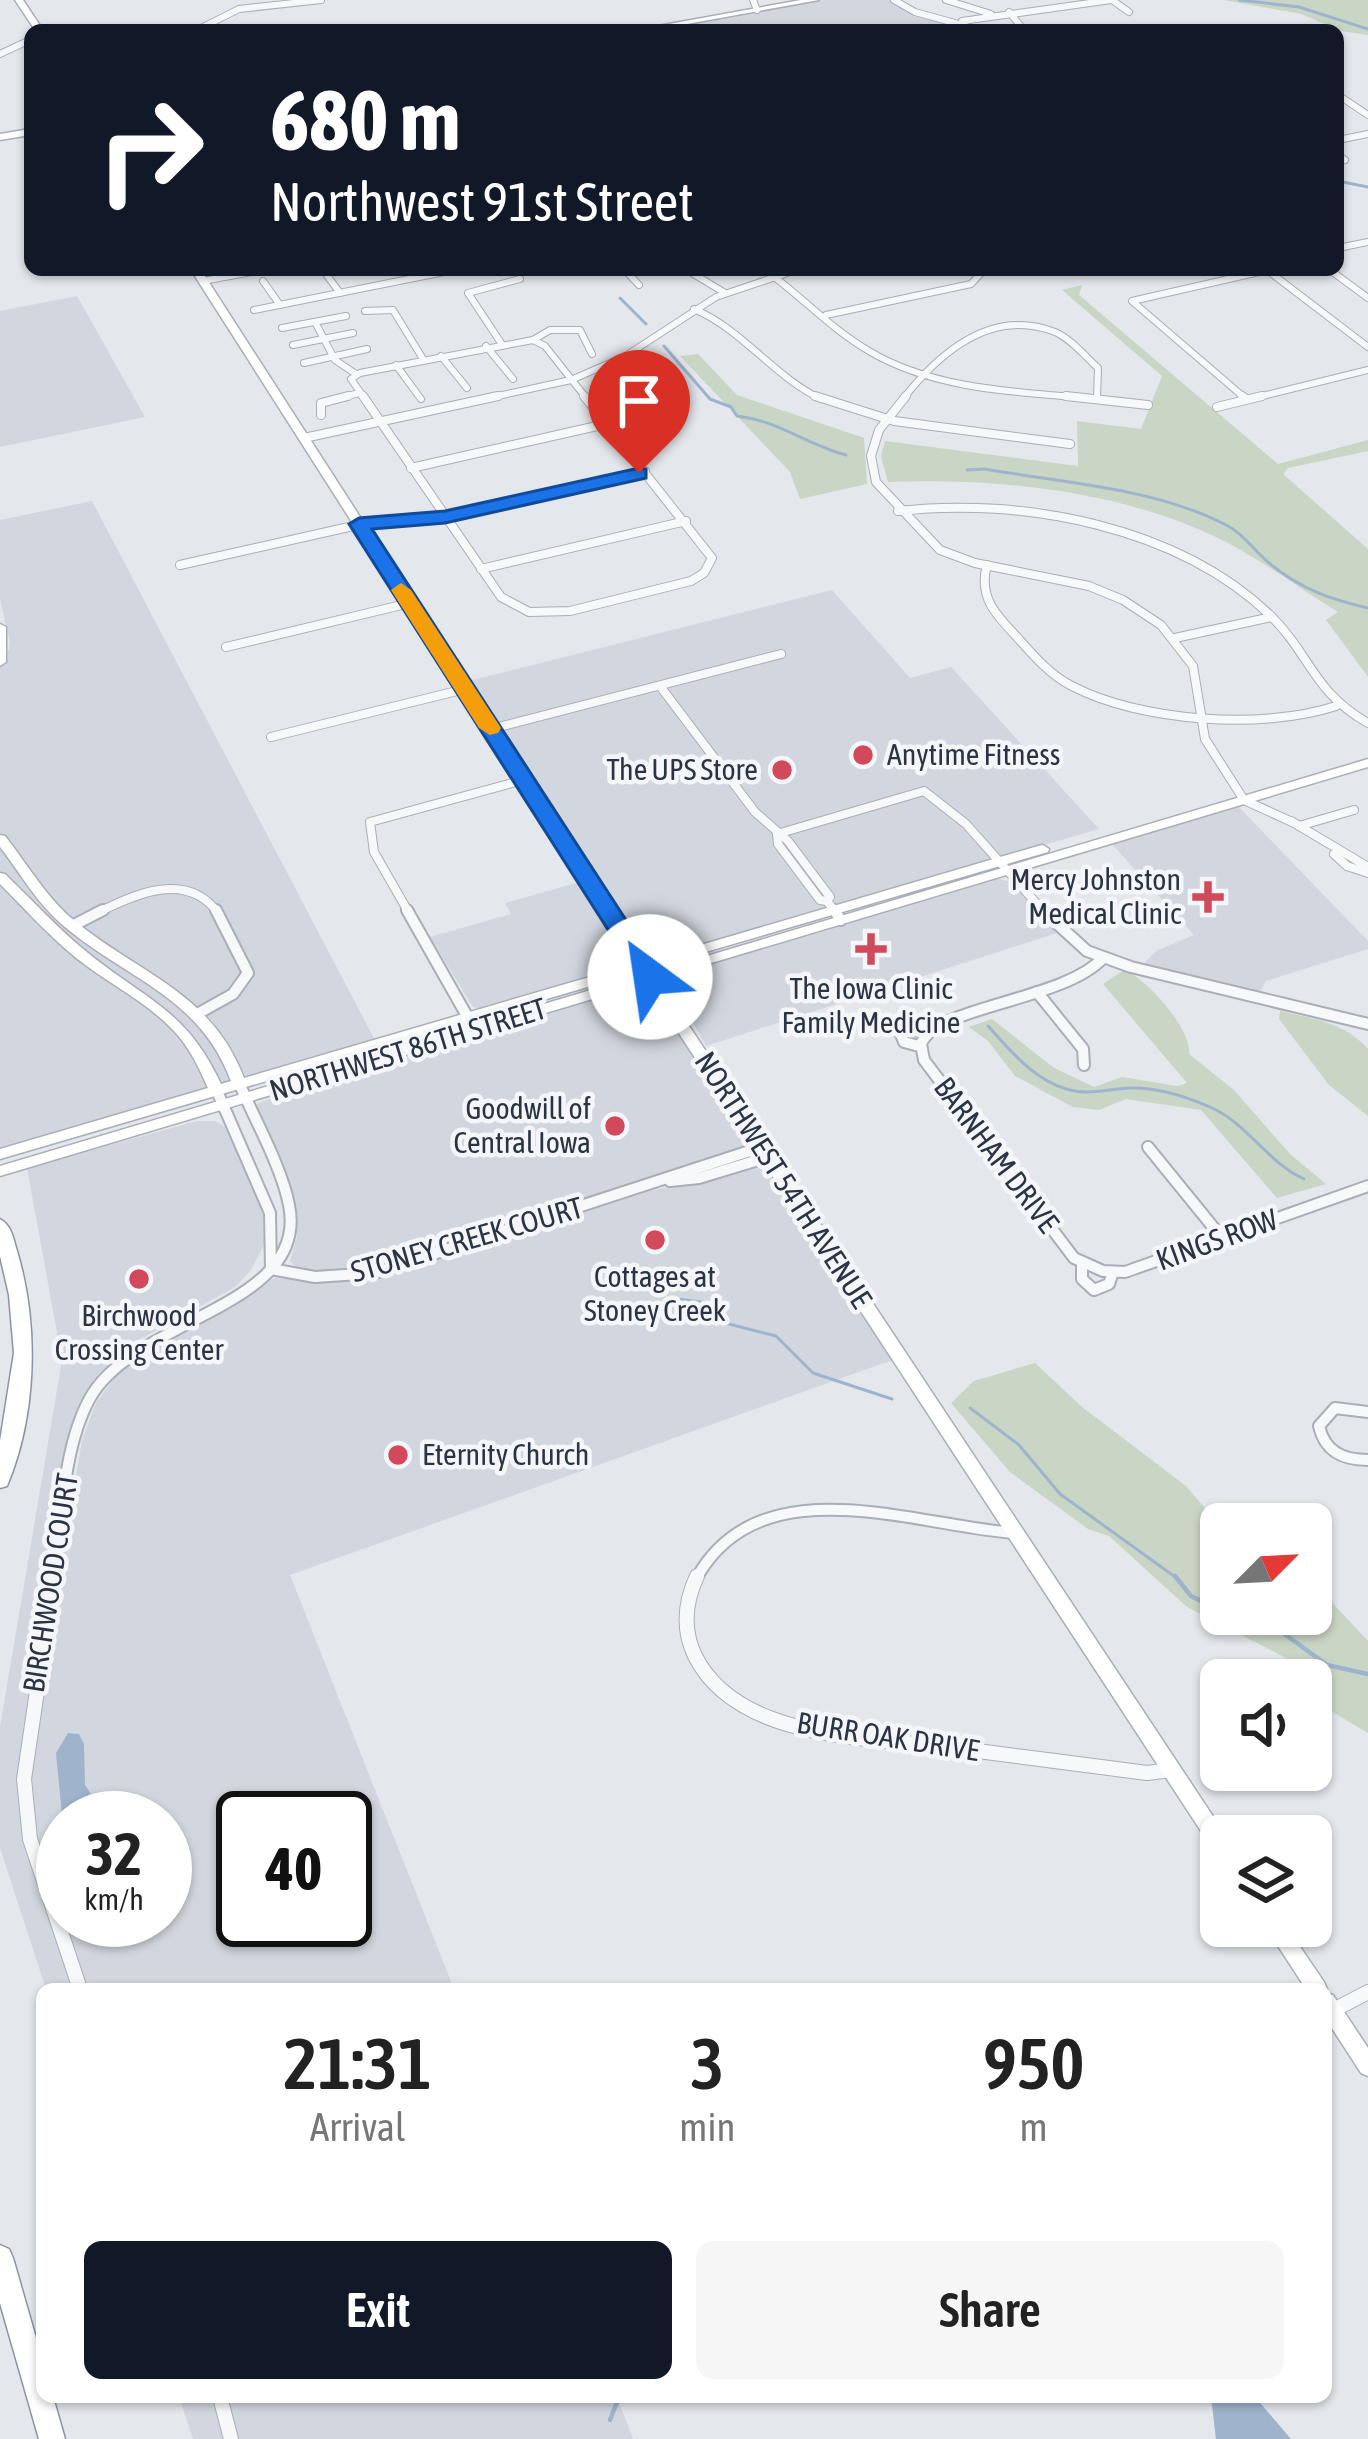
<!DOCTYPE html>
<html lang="en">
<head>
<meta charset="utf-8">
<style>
	:root { --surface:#fff; --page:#f6f6f6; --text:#222; --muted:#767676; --accent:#111827 }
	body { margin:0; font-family:"Asap Condensed",sans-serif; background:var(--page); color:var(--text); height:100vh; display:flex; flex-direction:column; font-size:45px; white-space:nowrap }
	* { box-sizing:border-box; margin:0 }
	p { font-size:39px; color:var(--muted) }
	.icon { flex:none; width:66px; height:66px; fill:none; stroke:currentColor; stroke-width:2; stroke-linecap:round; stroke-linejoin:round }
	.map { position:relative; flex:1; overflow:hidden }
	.drawer { position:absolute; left:36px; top:1983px; width:1296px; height:420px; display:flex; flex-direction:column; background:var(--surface); border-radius:18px; box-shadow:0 3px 9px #0004 }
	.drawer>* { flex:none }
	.hud { position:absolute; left:24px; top:24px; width:1320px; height:252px; border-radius:18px; box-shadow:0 3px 9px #0004; background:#111827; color:#fff; overflow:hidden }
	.needle { width:78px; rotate:66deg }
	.tools { position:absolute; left:1200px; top:1503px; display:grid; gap:24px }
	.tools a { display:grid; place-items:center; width:132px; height:132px; border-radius:18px; background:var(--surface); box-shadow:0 3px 9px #0004; font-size:60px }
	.speed { position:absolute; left:36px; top:1791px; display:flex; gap:24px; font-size:60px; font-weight:700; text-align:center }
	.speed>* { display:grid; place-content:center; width:156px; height:156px; border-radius:50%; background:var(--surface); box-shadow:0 3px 9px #0004; line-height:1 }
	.speed small { font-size:30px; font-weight:400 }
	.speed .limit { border:6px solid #111; border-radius:18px; background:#fff; color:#111 }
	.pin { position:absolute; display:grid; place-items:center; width:102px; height:102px; color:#fff; margin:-123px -51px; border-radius:50% 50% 50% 0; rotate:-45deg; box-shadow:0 0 12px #0007 }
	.pin .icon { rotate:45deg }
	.me { position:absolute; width:132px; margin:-66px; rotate:329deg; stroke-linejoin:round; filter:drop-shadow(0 0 9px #0008) }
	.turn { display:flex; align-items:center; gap:42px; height:252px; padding:0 48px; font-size:54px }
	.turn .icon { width:156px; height:156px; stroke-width:2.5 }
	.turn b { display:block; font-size:84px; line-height:102px }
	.eta { display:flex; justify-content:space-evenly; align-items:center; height:204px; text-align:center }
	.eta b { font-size:72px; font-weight:600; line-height:84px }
	.action { display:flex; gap:24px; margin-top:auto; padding:24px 48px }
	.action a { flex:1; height:138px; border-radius:18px; background:var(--accent); color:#fff; font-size:48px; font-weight:600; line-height:138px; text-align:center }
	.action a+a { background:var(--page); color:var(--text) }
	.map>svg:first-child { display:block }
</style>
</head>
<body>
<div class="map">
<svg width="1368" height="2439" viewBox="0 0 1368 2439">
	<rect width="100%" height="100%" fill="#e4e7ec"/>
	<g fill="#d2d6de" fill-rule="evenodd">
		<polygon points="824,0 889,0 909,12 973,30 649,30"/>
		<polygon points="77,296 145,417 0,447 0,311"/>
		<polygon points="92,501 377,1044 0,1154 0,652 9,650 10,642 0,599 0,520"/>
		<polygon points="832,590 910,678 951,667 1099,829 693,948 662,955 647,952 469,681"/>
		<polygon points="1237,805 1368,941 1368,949 1266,981 1260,992 1142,965 1156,951 1194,935 1111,843"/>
		<polygon points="996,878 1011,882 1057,933 706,1046 674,988 679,974 701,966"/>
		<polygon points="583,881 623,953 623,964 484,1009 473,1007 430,937 511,914 505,903"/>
		<polygon points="636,988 653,994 752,1142 750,1146 388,1263 320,1271 295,1267 290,1261 297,1237 297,1209 254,1112 258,1103 445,1041"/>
		<path d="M197 1121H215L225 1127 263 1211 264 1245 251 1270 235 1287 126 1347 95 1379 79 1404 66 1443 29 1668 46 1662 82 1440 97 1401 124 1366 191 1324 233 1307 274 1278 338 1282 380 1276 650 1191 764 1164 895 1359 290 1575 454 1989H46L0 1848V1727L62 1360 27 1168ZM63 1818H165V1920H63ZM243 1818H345V1920H243Z"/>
		<polygon points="179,2397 617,2397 633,2439 193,2439"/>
	</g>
	<g fill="#c9d6c5">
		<polygon points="1224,0 1368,0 1368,35 1341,31 1301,14"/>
		<path d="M1082 285 1079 295 1278 464 1368 440V451L1288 468 1283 474 1368 549V677L1326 620 1338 612C1299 588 1261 559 1220 539 1120 490 997 478 888 482L881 456 885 441 1078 466 1077 421 1141 429 1162 376 1062 290Z"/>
		<polygon points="698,354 737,395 864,438 867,484 800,499 790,472 680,356"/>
		<path d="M1124 970C1146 978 1192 1029 1189 1054L1234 1090 1290 1154 1326 1184 1277 1198 1201 1110 1126 1099 1099 1110 1073 1107 1015 1076 988 1041 969 1027 992 1019 1054 1068 1094 1087 1122 1077 1177 1086 1187 1083 1103 984Z"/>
		<path d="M1280 1011C1313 1019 1344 1022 1368 1049V1116L1329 1085 1279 1019Z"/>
		<polygon points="1035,1363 1082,1407 1186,1486 1221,1527 1221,1614 1311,1614 1311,1580 1368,1641 1368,1733 1329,1710 1311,1689 1311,1680 1304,1680 1284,1657 1187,1607 1109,1536 1088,1529 1010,1472 951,1403 974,1381"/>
	</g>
	<g fill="#9fb4cc">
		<polygon points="68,1733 79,1734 84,1744 85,1785 107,1818 63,1818 63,1826 56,1753"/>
		<polygon points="1211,2397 1255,2397 1291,2439 1216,2439"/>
	</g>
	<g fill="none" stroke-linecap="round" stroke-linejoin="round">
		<g stroke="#9fb4cc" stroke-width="3">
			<polyline points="1239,0 1299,7 1368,29"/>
			<polyline points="1338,181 1368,187"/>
			<polyline points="620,298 646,324"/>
			<path d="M664 346 710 399 731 407 737 416C780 421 805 444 846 455"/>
			<path d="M967 470 985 469C1063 483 1157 488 1228 526 1244 534 1255 552 1269 563 1301 589 1329 599 1368 608"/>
			<path d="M988 1026C1010 1050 1033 1079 1066 1089 1088 1096 1107 1089 1130 1088 1157 1087 1185 1096 1210 1107 1247 1123 1267 1162 1304 1179"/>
			<polyline points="669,1298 701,1302 725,1323 776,1336 813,1373 892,1399"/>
			<polyline points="970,1408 1019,1445 1060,1494 1178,1579"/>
		</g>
		<g stroke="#9fb4cc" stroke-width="4.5">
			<polyline points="1175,1576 1191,1596 1221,1611"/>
			<polyline points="1244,1614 1279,1630 1327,1665 1368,1674"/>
			<polyline points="610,2420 619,2397"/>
		</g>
		<g stroke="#a9aeb7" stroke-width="8">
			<g id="street-far3">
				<polyline points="753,0 757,10"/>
				<polyline points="894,0 915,12 980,30"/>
				<polyline points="946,0 991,14"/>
				<polyline points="1112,0 1129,12"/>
				<polyline points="1009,12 1024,30"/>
				<polyline points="962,21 1111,0"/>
				<polyline points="197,30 239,9 321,0"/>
				<polyline points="1139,30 1214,30"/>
				<polyline points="0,54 30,40"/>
				<polyline points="1338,95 1368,115"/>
				<polyline points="1338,140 1368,134"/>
				<polyline points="1338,155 1345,160"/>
				<polyline points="1338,248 1368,242"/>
				<polyline points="323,270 340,293"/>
				<polyline points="625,270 639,285"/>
				<polyline points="687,270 725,293"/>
				<polyline points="1267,270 1368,347"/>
				<polyline points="1330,270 1368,298"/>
				<path d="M773 276C805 300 834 331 869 351 936 391 1022 392 1098 399"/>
				<polyline points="203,281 263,270"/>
				<polyline points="263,281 280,305"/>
				<path d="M694 309C743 330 773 376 821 399"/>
				<polyline points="254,310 454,270"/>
				<polyline points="365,311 393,310 423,359"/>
				<polyline points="826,315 971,284 984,270"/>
				<polyline points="315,322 335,360 356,374"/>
				<polyline points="282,328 346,316"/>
				<polyline points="533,340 545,346 587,399"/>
				<polyline points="533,340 550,330 580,330 592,354"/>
				<polyline points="501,343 468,293 520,279"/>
				<polyline points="293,345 353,333"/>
				<polyline points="486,346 513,379"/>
				<polyline points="441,356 467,388"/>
				<polyline points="304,363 367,349"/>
				<polyline points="396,365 421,399"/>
				<polyline points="336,399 359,393"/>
				<polyline points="365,399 351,379 360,373 533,340"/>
				<polyline points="484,399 571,380 624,357 716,297 796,270"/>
				<path d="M903 399C939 353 991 307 1055 332 1070 338 1086 357 1098 368L1097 397"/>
				<polyline points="1246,399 1132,301 1268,270"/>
				<polyline points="1250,399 1368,370"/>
			</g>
		</g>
		<g stroke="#a9aeb7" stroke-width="10">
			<g id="street-far2">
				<polyline points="363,396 501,597 529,612 570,611 691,581 704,573 712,558 584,396"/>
				<polyline points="815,396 894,421 1070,444"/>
				<polyline points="906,396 879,430 871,456 876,482 940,550 975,563 1089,586 1123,600 1161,625 1193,666 1205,739 1244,800 1292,822"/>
				<polyline points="1066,396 1148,405"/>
				<polyline points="1242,396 1246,399"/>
				<polyline points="1217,407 1262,396"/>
				<polyline points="321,415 321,403 348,396"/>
				<polyline points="304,438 498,396"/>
				<polyline points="411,468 606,424"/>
				<path d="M898 511C1022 497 1177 526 1270 615 1311 655 1312 691 1368 723"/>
				<polyline points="180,565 380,520 445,517 645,471"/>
				<path d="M987 565C978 597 996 615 1017 637 1033 655 1050 675 1072 686 1141 722 1263 730 1336 706"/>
				<polyline points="481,569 686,521"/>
				<polyline points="1175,638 1272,617"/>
				<polyline points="226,647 410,603"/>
				<polyline points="660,686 755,812 788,841 830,897 827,901 836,913"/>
				<polyline points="491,729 781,654"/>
				<polyline points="271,737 465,689"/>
				<polyline points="1291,821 1368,867"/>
				<polyline points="1299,826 1354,810"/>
				<polyline points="777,834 924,791 966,824 1045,913"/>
				<polyline points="777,834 778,844 820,900 827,901"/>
				<polyline points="1334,854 1347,866 1368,873"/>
				<path d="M97 913C135 894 187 870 218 913"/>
				<polyline points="409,913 374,852 370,822 523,780"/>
			</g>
		</g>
		<g stroke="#a9aeb7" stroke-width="14">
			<g id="street-far1">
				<polyline points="407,910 471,1023"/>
				<polyline points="834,910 841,920"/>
				<polyline points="1042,910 1087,951 1131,967 1368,1024"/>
				<polyline points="72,926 103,910"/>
				<path d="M1103 958C1063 1001 935 1006 921 1044L924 1060 1074 1258 1103 1271 1125 1272 1368 1186"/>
				<polyline points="1037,992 1083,1049 1084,1065"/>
				<polyline points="199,1013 233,994 248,973 216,910"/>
				<polyline points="919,1046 904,1042 900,1032 929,1028"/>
				<polyline points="217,1091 270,1213 271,1269"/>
				<polyline points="1148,1147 1222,1238"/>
				<polyline points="670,1181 699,1178 768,1157"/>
				<polyline points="1082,1264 1082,1279 1094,1290 1109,1284 1113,1272"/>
				<polyline points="271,1269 315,1277 375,1273 762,1147"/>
				<path d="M1368 1412 1335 1408 1319 1426C1325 1452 1343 1460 1368 1460"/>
				<path d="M54 1579C62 1522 62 1449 90 1398 136 1317 310 1307 289 1205 282 1168 255 1120 240 1085"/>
				<path d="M696 1579C759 1464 912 1525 1014 1533"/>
			</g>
		</g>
		<g stroke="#a9aeb7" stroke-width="16">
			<g id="street">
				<polyline points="54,1576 24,1779 30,1839 80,1989"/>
				<path d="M697 1576C685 1602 682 1629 695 1656 738 1742 874 1737 955 1748 1019 1756 1083 1765 1147 1773L1171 1770"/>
				<polyline points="1326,2014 1368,1992"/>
				<polyline points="220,2397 231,2439"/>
			</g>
		</g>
		<g stroke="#a9aeb7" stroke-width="3">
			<g id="secondary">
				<polygon points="15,0 23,0 43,30 35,30"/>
				<polygon points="801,0 819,0 654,30 636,30"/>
				<polygon points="30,129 30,135 0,140 0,134"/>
				<path d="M191 270H201L646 961 1038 846 1043 845 1049 849 1048 852 651 968 653 972 1368 759V767L658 979 1226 1836H1221V1853L1214 1851 646 983 0 1176V1166L641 975 639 972 0 1159V1149L208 1088C199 1068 190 1048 174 1031 146 1001 107 983 75 957 48 935 25 909 0 884V873L5 874C32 900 58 929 88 953 147 1001 186 1009 221 1084L231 1081C199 996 128 980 65 927 38 905 21 874 0 847V835L5 836C28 865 47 899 76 922 141 975 211 992 244 1078L634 964Z"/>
				<polygon points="0,624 6,627 6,662 0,666"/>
				<polygon points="1265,1926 1286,1926 1324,1982 1327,1989 1326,1991 1306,1989"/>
				<polygon points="1326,1993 1333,1995 1368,2048 1368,2076 1361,2073 1326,2019"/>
			</g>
		</g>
		<g stroke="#8b94a3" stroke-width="3">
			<g id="highway">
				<path d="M0 1219C12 1226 13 1238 17 1251 39 1324 37 1415 7 1486L0 1488V1441L14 1353 9 1295 0 1256Z"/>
				<polygon points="0,2245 9,2249 13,2258 42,2359 42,2397 53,2397 65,2439 39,2439 0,2303"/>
			</g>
		</g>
		<use href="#street-far3" stroke="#f7f8fa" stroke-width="6"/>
		<use href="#street-far2" stroke="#f7f8fa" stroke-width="8"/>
		<use href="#street-far1" stroke="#f7f8fa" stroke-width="10"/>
		<use href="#street" stroke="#f7f8fa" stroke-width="14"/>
		<use href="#secondary" fill="#fff" fill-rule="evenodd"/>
		<use href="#highway" fill="#fff" fill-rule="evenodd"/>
	</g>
	<polygon fill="#1a73e8" stroke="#114b97" stroke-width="3" points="639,468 646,469 646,478 445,523 372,529 663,977 650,985 642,983 349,524 359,518 445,511"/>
	<polygon fill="#f59e0b" points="401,583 411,590 501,728 498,733 490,735 479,728 391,590"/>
	<g fill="#d1495b" stroke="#f4f6f9" stroke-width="4.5">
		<circle cx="863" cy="755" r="12"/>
		<circle cx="782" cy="770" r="12"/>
		<path d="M1202 879h12v12h12v12h-12v12h-12v-12h-12v-12h12z"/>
		<path d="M865 931h12v12h12v12h-12v12h-12v-12h-12v-12h12z"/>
		<circle cx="615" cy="1126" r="12"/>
		<circle cx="655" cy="1240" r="12"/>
		<circle cx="139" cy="1279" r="12"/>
		<circle cx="398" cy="1455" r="12"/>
	</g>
	<g text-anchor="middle" stroke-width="9" stroke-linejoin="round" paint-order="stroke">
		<g font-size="30" fill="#2b3445" stroke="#f4f6f9" text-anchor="end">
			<text x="887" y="765" text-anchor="start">Anytime Fitness</text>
			<text x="758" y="780">The UPS Store</text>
			<text x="1181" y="890">Mercy Johnston<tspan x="1181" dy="34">Medical Clinic</tspan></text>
			<text x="871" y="999" text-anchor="middle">The Iowa Clinic<tspan x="871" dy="34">Family Medicine</tspan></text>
			<text x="591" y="1119">Goodwill of<tspan x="591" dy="34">Central Iowa</tspan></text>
			<text x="655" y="1287" text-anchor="middle">Cottages at<tspan x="655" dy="34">Stoney Creek</tspan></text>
			<text x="139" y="1326" text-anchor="middle">Birchwood<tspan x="139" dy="34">Crossing Center</tspan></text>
			<text x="422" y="1465" text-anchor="start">Eternity Church</text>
		</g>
		<g font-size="30" fill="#2b3445" stroke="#f4f6f9">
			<text transform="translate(408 1050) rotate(-17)" y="10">NORTHWEST 86TH STREET</text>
			<text transform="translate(996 1155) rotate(53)" y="10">BARNHAM DRIVE</text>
			<text transform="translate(783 1180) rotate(57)" y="10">NORTHWEST 54TH AVENUE</text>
			<text transform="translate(467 1240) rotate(-16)" y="10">STONEY CREEK COURT</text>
			<text transform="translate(1217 1240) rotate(-20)" y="10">KINGS ROW</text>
			<text transform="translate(51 1583) rotate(-81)" y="10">BIRCHWOOD COURT</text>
			<text transform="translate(888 1737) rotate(9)" y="10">BURR OAK DRIVE</text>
		</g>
	</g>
</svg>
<div class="tools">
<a><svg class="needle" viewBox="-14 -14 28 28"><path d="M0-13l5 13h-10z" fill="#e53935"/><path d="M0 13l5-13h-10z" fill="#767676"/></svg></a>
<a><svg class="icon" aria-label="sound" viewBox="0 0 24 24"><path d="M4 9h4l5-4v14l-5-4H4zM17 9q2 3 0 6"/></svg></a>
<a><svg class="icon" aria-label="layers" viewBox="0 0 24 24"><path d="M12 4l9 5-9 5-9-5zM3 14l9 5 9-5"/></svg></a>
</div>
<div class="speed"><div>32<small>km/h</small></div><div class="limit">40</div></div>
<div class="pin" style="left:639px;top:473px;background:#d93025"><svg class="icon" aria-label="arrive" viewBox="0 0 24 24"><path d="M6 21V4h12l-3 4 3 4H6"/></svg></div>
<svg class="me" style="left:650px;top:977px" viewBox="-20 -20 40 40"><circle r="19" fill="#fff"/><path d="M0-13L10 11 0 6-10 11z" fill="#1a73e8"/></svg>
<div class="hud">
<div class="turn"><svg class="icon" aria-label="right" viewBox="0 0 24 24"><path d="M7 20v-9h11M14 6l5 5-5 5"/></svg><div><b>680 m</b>Northwest 91st Street</div></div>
</div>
<section class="drawer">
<div class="eta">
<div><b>21:31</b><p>Arrival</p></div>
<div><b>3</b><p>min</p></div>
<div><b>950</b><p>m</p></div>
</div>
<div class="action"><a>Exit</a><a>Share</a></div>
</section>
</div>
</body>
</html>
